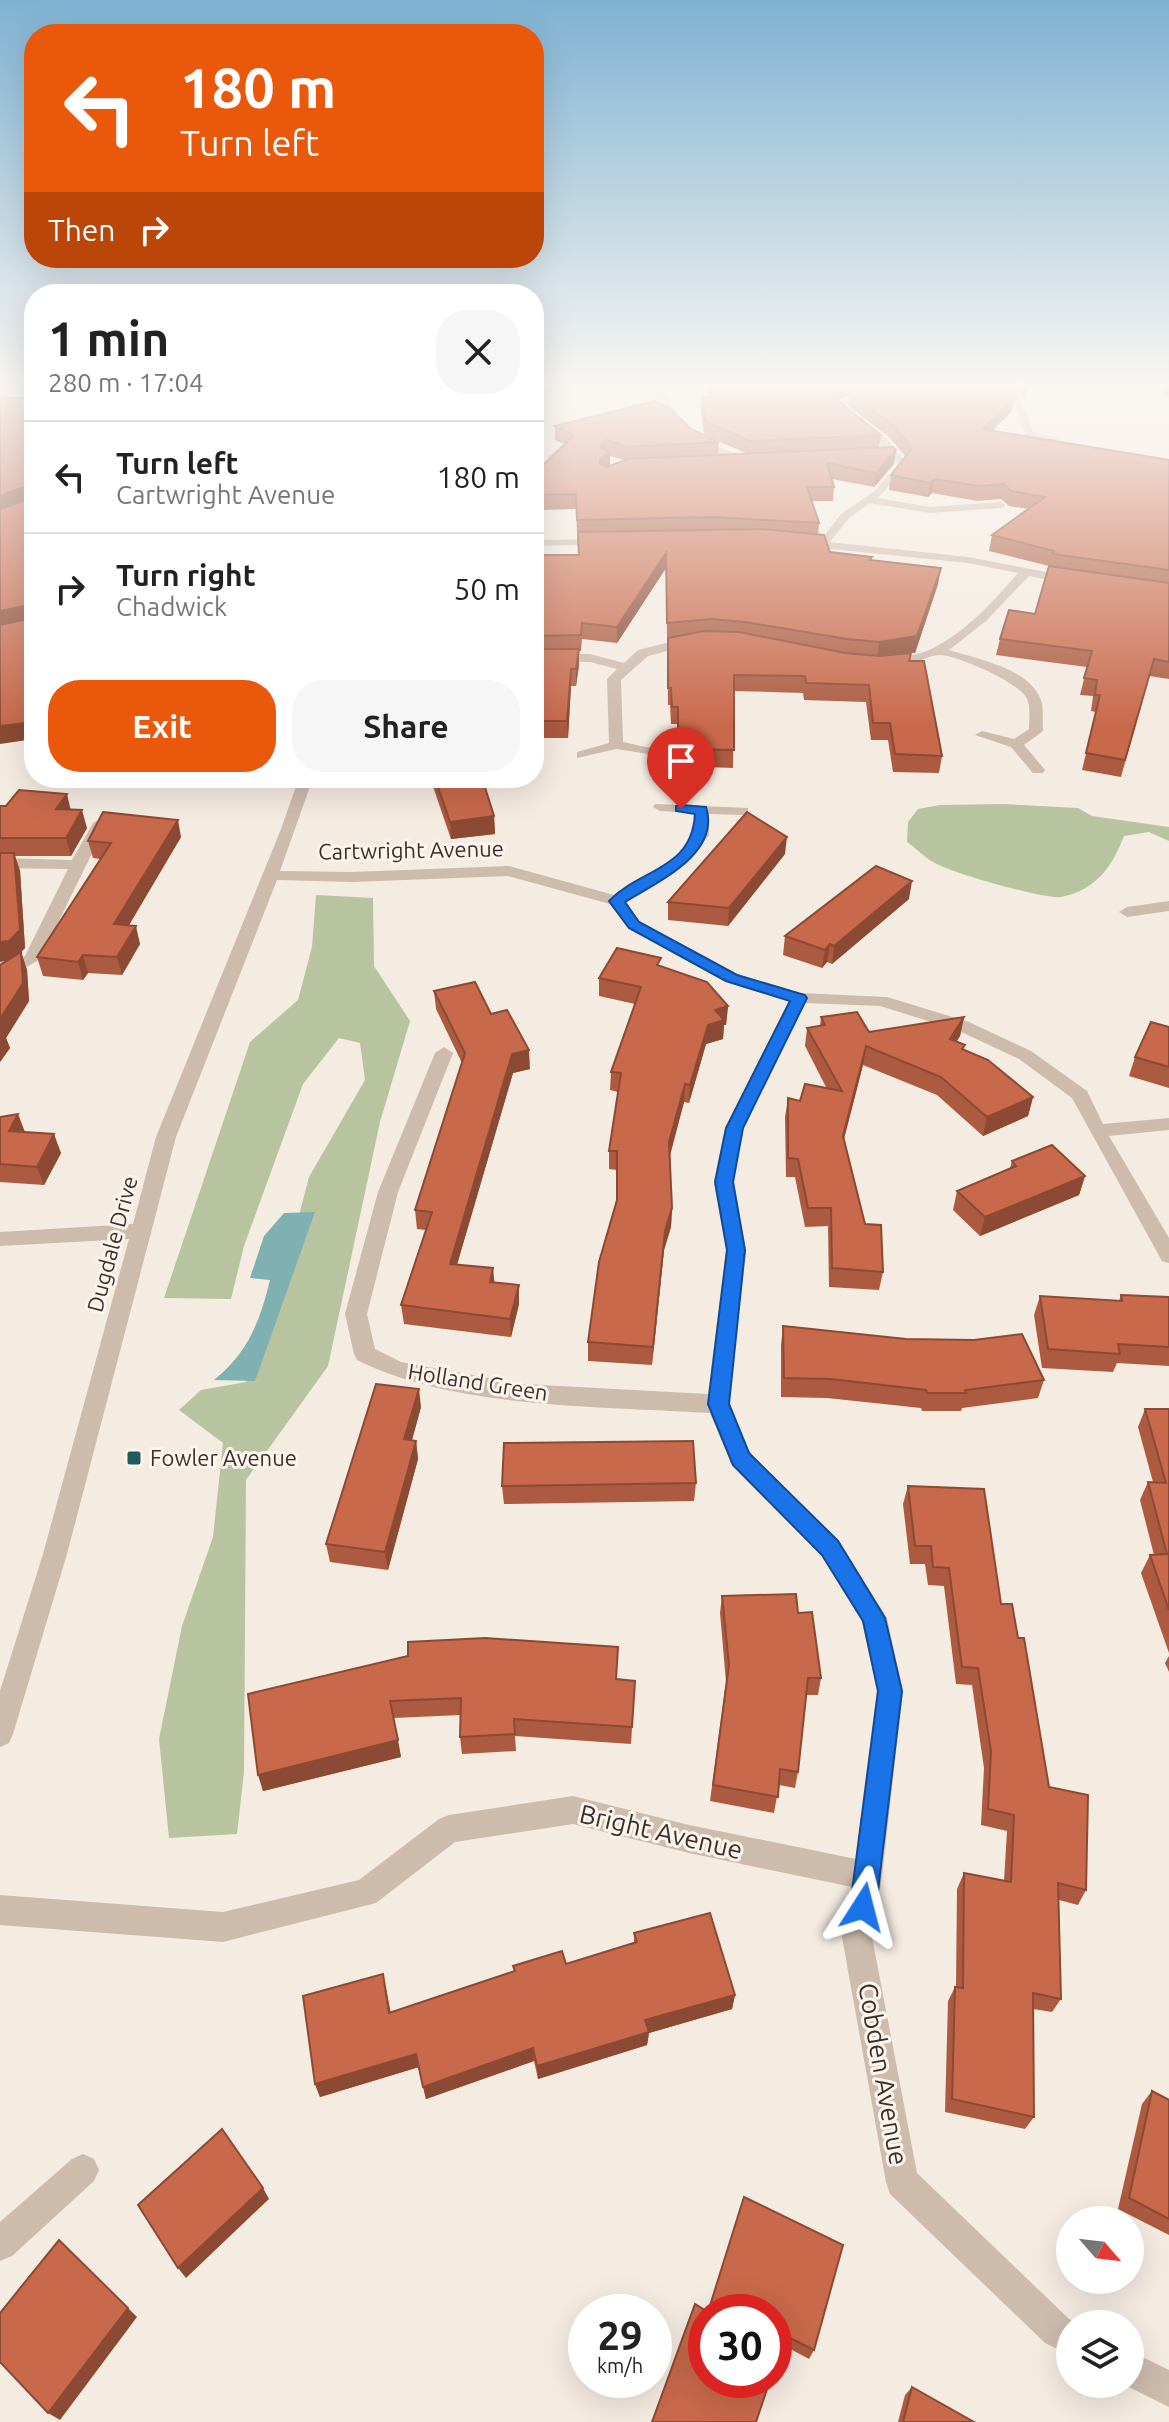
<!DOCTYPE html>
<html lang="en">
<head>
<meta charset="utf-8">
<style>
	:root { --surface:#fff; --page:#f6f6f6; --text:#222; --muted:#767676; --line:#e0e0e0; --accent:#ea580c }
	body { margin:0; font-family:Ubuntu,sans-serif; background:var(--page); color:var(--text); height:100vh; display:flex; flex-direction:column; font-size:30px; white-space:nowrap }
	* { box-sizing:border-box; margin:0 }
	p { font-size:26px; color:var(--muted) }
	.icon { flex:none; width:44px; height:44px; fill:none; stroke:currentColor; stroke-width:2; stroke-linecap:round; stroke-linejoin:round }
	.map { position:relative; flex:1; overflow:hidden }
	.details { position:absolute; left:24px; top:284px; width:520px; height:504px; display:flex; flex-direction:column; background:var(--surface); border-radius:32px; box-shadow:0 8px 32px #0002 }
	.details>* { flex:none }
	.banner { position:absolute; left:24px; top:24px; width:520px; height:244px; border-radius:32px; box-shadow:0 8px 32px #0002; background:#ea580c; color:#fff; overflow:hidden }
	.needle { width:52px; rotate:118deg }
	.tools { position:absolute; left:1056px; top:2206px; display:grid; gap:16px }
	.tools a { display:grid; place-items:center; width:88px; height:88px; border-radius:50%; background:var(--surface); box-shadow:0 8px 32px #0002; font-size:40px }
	.speed { position:absolute; left:568px; top:2294px; display:flex; gap:16px; font-size:40px; font-weight:700; text-align:center }
	.speed>* { display:grid; place-content:center; width:104px; height:104px; border-radius:50%; background:var(--surface); box-shadow:0 8px 32px #0002; line-height:1 }
	.speed small { font-size:20px; font-weight:400 }
	.speed .limit { border:12px solid #d22; background:#fff; color:#111 }
	.pin { position:absolute; display:grid; place-items:center; width:68px; height:68px; color:#fff; margin:-82px -34px; border-radius:50% 50% 50% 0; rotate:-45deg; box-shadow:0 0 8px #0007 }
	.pin .icon { rotate:45deg }
	.me { position:absolute; width:88px; margin:-44px; rotate:9deg; stroke-linejoin:round; filter:drop-shadow(0 0 6px #0008) }
	.turn { display:flex; align-items:center; gap:28px; height:168px; padding:0 24px; font-size:36px }
	.turn .icon { width:104px; height:104px; stroke-width:2.5 }
	.turn b { display:block; font-size:56px; line-height:68px }
	.then { display:flex; align-items:center; height:76px; padding:0 24px; background:#0003; gap:16px; font-size:30px }
	.round { display:grid; place-items:center; flex:none; width:84px; height:84px; border-radius:32px; background:var(--page) }
	.summary { display:flex; align-items:center; justify-content:space-between; height:136px; padding:0 24px }
	h1 { font-size:48px; font-weight:700; line-height:60px }
	.button { display:flex; gap:16px; margin-top:auto; padding:16px 24px }
	.button a { flex:1; height:92px; border-radius:32px; background:var(--accent); color:#fff; font-size:32px; font-weight:700; line-height:92px; text-align:center }
	.button a+a { background:var(--page); color:var(--text) }
	ul { padding:0; list-style:none }
	li { display:flex; align-items:center; gap:24px; height:112px; padding:0 24px; border-top:2px solid var(--line) }
	li div { flex:1 }
	li b { display:block; font-size:30px }
	li em { font-style:normal }
	.map>svg:first-child { display:block }
</style>
</head>
<body>
<div class="map">
<svg width="1169" height="2422" viewBox="0 0 1169 2422">
	<rect width="100%" height="100%" fill="#f4ebe1"/>
	<g fill="#b8c4a0">
		<path d="M1004 804 1078 808 1092 816 1169 827V841L1149 832 1124 836C1112 867 1096 890 1061 897 1047 900 952 873 937 864 926 859 917 849 907 842L908 822 918 809 940 805Z"/>
		<polygon points="316,895 373,898 374,966 410,1021 380,1122 328,1366 246,1480 244,1772 237,1834 169,1838 159,1739 182,1626 213,1537 223,1443 179,1410 201,1390 246,1382 280,1288 309,1177 365,1080 360,1043 339,1038 303,1084 244,1246 231,1299 164,1298 250,1042 298,1000 312,947"/>
	</g>
	<path fill="#7fb0b2" d="M315 1212 255 1381 214 1380C248 1353 260 1321 270 1280L250 1278 264 1236 284 1213Z"/>
	<g fill="none" stroke-linecap="round" stroke-linejoin="round">
		<g fill="#cdbbac" fill-rule="evenodd">
			<path d="M891 388H906L841 405 887 439 908 464 878 498 930 507 1001 502 1006 505 1001 508 930 513 870 503 849 518 830 542 968 557 1078 578V584L1074 585 1029 576 986 621 949 650C977 659 1029 668 1041 700 1044 709 1042 721 1043 731L1024 745 1045 770 1043 773H1033L1011 747 975 735 982 731 1014 739 1029 729C1029 720 1031 708 1027 699 1021 683 956 655 940 655 922 655 899 677 882 664 893 655 914 657 929 650 965 633 992 603 1018 573L968 563 822 548 795 542 801 539 820 541 841 514 876 490 898 464 879 443 829 404Z"/>
			<polygon points="1008,388 1017,388 1033,432 1057,438 1057,442 1026,436"/>
			<path d="M658 393H664L685 427 716 446 755 461V465C721 466 662 427 658 393Z"/>
			<polygon points="609,539 611,541 605,544 534,546 534,540"/>
			<polygon points="694,636 698,637 698,643 648,656 621,680 623,742 655,749 655,755 616,749 577,758 577,752 609,743 607,679 617,669 590,662 534,662 534,654 590,654 624,663 638,650"/>
			<path d="M299 778H313L280 871 352 872 509 866 614 895 676 858 693 835 694 813 660 811 653 807 655 804 748 808V814L743 815 709 814V835L686 864 625 902 640 922 737 974 800 993 887 997 969 1022 1031 1051 1087 1091 1103 1124 1169 1118V1130L1109 1136 1169 1238V1263L1162 1261 1072 1098 1019 1059 957 1030 880 1006 805 1003 743 1128 734 1182 746 1250 729 1404 749 1453 839 1541 887 1618 903 1691 882 1876 872 1937 917 2173 1069 2319 1079 2324H1070V2355L1045 2343 890 2194 886 2182 842 1937 852 1887 689 1853 573 1824 455 1842 376 1903 223 1942 0 1925V1895L223 1912 359 1880 439 1819 449 1815 573 1796 689 1825 856 1859 877 1691 862 1621 821 1555 732 1466 710 1413C602 1406 454 1409 357 1360L354 1354 345 1314 378 1192 435 1053 444 1047 453 1053 398 1192 367 1314 375 1349 401 1362 523 1384 708 1394 726 1250 714 1182 725 1128 789 1001 725 982 628 928 610 904 508 876 352 882 277 880 176 1137 67 1554 13 1734 9 1743 0 1747V1691L43 1554 129 1239 0 1246V1232L133 1224 156 1137 281 829Z"/>
			<polygon points="100,819 107,823 40,959 0,983 0,971 25,956 68,869 0,868 0,858 72,860 93,823"/>
			<polygon points="1169,901 1169,911 1127,917 1119,912 1127,907"/>
			<polygon points="83,2154 94,2159 99,2170 94,2181 12,2256 0,2261 0,2222 72,2159"/>
			<polygon points="1130,2351 1169,2370 1169,2407 1123,2384 1130,2384"/>
		</g>
		<g fill="#7d675c" fill-rule="evenodd">
			<polygon points="11,388 34,388 34,393"/>
			<polygon points="534,388 564,388 534,393"/>
		</g>
	</g>
	<g fill="#ac5a40" fill-rule="evenodd">
		<path d="M706 388H1012L1015 397 1012 411 992 431 1169 460V679L1149 676 1121 777 1082 770 1096 712 1091 711 1093 696 1080 695 1087 667 996 655 1000 639 1035 614 1049 566 989 551 992 535 1028 509 1009 506 1001 499 977 501 932 493 928 497 889 490 891 475 906 457 889 437 848 406 849 396 837 400 881 435 879 447 894 464 874 487 832 479 834 487 833 501H812L819 523 818 535 830 552 872 557 871 560 938 584 915 653H911L910 661 942 756 939 773 893 772 888 740H871L866 702 804 700 803 693 734 691 733 768 677 766V724H671L670 705H668L666 568 617 643 582 639 581 651H579V665L576 686H571L568 738H534V555H578L576 509 543 510 540 468 564 444 555 440V426L691 429 719 442 718 455 746 453 704 435 701 411 702 397H708ZM610 456 624 460 610 466Z"/>
		<polygon points="1020,388 1027,388 1025,399"/>
		<polygon points="1164,388 1169,388 1169,398 1162,394"/>
		<polygon points="430,778 482,778 494,816 495,834 451,839"/>
		<polygon points="0,806 71,810 87,828 71,856 15,856 20,871 25,948 21,952 27,970 29,1001 6,1038 10,1048 0,1062 7,960 0,962"/>
		<polygon points="181,837 129,925 140,944 122,975 88,973 83,980 43,976 37,957 100,859 93,858 88,841"/>
		<polygon points="785,854 728,926 668,920 668,902"/>
		<polygon points="909,899 832,964 827,962 822,968 783,955 785,936"/>
		<polygon points="660,966 728,1006 726,1025 724,1025 723,1039 706,1044 689,1103 684,1102 670,1156 672,1208 671,1227 664,1250 652,1365 588,1361 588,1342 616,1201 617,1170 609,1169 609,1151 618,1092 610,1090 611,1072 635,1004 599,996 599,978"/>
		<polygon points="434,991 491,1014 530,1069 513,1073 457,1264 494,1282 519,1304 511,1337 404,1324 401,1305 426,1230 417,1229 415,1210 462,1063 436,1009"/>
		<polygon points="821,1017 869,1032 964,1017 960,1036 956,1042 965,1045 963,1050 1033,1097 1028,1116 983,1136 937,1095 863,1065 844,1139 865,1224 883,1272 879,1290 829,1287 828,1226 805,1227 795,1177 786,1177 785,1117 788,1098 800,1101 827,1089 805,1046 807,1028 820,1026"/>
		<polygon points="1169,1027 1169,1088 1129,1076 1135,1057"/>
		<polygon points="0,1117 61,1153 44,1185 0,1182"/>
		<polygon points="1012,1161 1085,1176 1079,1195 980,1236 953,1210 957,1191 1010,1168"/>
		<polygon points="1121,1295 1169,1297 1169,1366 1117,1363 1113,1372 1042,1368 1034,1315 1040,1296 1119,1301"/>
		<polygon points="783,1326 1044,1380 1038,1398 962,1408 961,1411 922,1411 921,1408 827,1398 781,1397 781,1345"/>
		<polygon points="421,1407 412,1440 416,1441 418,1459 388,1570 330,1562 326,1544"/>
		<polygon points="1145,1409 1169,1409 1169,1653 1141,1573 1150,1555 1154,1555 1140,1500 1148,1482 1153,1482 1138,1427"/>
		<polygon points="696,1483 694,1501 504,1504 502,1486"/>
		<polygon points="908,1486 1001,1604 1018,1638 1049,1787 1086,1890 1078,1905 1059,1900 1061,1999 1052,2012 1033,2009 1034,2117 1025,2129 945,2112 948,2001 955,1987 956,1987 957,1889 964,1873 1004,1881 1007,1831 981,1825 984,1768 972,1685 956,1684 944,1586 928,1585 925,1564 910,1564 903,1504"/>
		<polygon points="722,1596 798,1613 821,1678 818,1695 806,1695 798,1772 795,1788 779,1785 774,1813 710,1801 726,1682 720,1613"/>
		<polygon points="1169,1656 1169,1672 1165,1663"/>
		<polygon points="616,1679 635,1681 631,1744 515,1736 516,1751 462,1754 460,1737 461,1715 393,1718 401,1757 263,1791 248,1694"/>
		<polygon points="634,1933 735,1995 732,2009 649,2033 647,2045 538,2079 534,2061 426,2099 419,2067 320,2097 315,2084 386,1988 391,2013 514,1971 513,1966 566,1964 634,1943"/>
		<polygon points="1152,2091 1169,2100 1169,2235 1118,2209 1142,2104"/>
		<polygon points="744,2197 814,2350 809,2359 781,2344 708,2312"/>
		<polygon points="912,2387 974,2422 898,2422 905,2395"/>
	</g>
	<g fill="#8c4a34">
		<polygon points="833,388 881,388 849,393 849,396 826,402 828,389"/>
		<polygon points="1015,397 1012,411 979,443 982,429"/>
		<polygon points="607,440 606,454 610,453 610,467 599,473 600,447"/>
		<polygon points="896,450 894,464 874,487 876,473"/>
		<polygon points="935,479 932,493 928,497 930,483"/>
		<polygon points="29,485 33,500 0,512 0,496"/>
		<polygon points="666,553 666,568 617,643 617,627"/>
		<polygon points="941,568 938,584 915,653 911,653 909,669 877,658 879,642"/>
		<polygon points="29,605 33,621 0,628 0,611"/>
		<polygon points="579,649 579,665 576,686 576,669"/>
		<polygon points="571,669 571,686 568,738 567,721"/>
		<polygon points="34,722 34,739 0,744 0,726"/>
		<polygon points="67,794 71,811 56,809"/>
		<polygon points="82,810 87,828 71,856 66,838"/>
		<polygon points="494,816 495,834 451,839 450,822"/>
		<polygon points="178,820 181,837 119,942 114,924"/>
		<polygon points="787,837 785,854 728,926 729,908"/>
		<polygon points="14,853 20,871 25,948 21,952 27,970 29,1001 6,1038 10,1048 0,1062 0,1019 14,959 0,962 0,942"/>
		<polygon points="912,881 909,899 832,964 834,946"/>
		<polygon points="136,926 140,944 122,975 117,957"/>
		<polygon points="830,944 827,962 822,968 825,950"/>
		<polygon points="83,955 88,973 83,980 78,962"/>
		<polygon points="728,1006 726,1025 724,1025 723,1039 706,1044 689,1103 690,1085 708,1025 715,1010"/>
		<polygon points="964,1017 960,1036 946,1058 950,1039"/>
		<polygon points="866,1046 863,1065 840,1154 843,1136"/>
		<polygon points="529,1050 530,1069 513,1073 452,1282 450,1264 512,1054"/>
		<polygon points="685,1084 684,1102 668,1161 669,1142"/>
		<polygon points="1033,1097 1028,1116 983,1136 987,1117"/>
		<polygon points="18,1114 25,1132 9,1131"/>
		<polygon points="54,1134 61,1153 44,1185 37,1167"/>
		<polygon points="1085,1176 1079,1195 980,1236 985,1217"/>
		<polygon points="672,1208 671,1227 664,1250 652,1365 653,1347 665,1231"/>
		<polygon points="493,1268 495,1287 490,1282"/>
		<polygon points="519,1285 519,1304 511,1337 510,1319"/>
		<polygon points="419,1389 421,1407 407,1458 404,1439"/>
		<polygon points="416,1441 418,1459 388,1570 385,1552"/>
		<polygon points="398,1740 401,1757 263,1791 258,1775"/>
		<polygon points="735,1995 732,2009 649,2033 647,2045 538,2079 537,2066 645,2020"/>
		<polygon points="533,2048 534,2061 426,2099 423,2087"/>
		<polygon points="416,2054 419,2067 320,2097 315,2084"/>
		<polygon points="263,2188 269,2199 186,2278 178,2268"/>
		<polygon points="59,2240 137,2317 60,2420 48,2413"/>
	</g>
	<g fill="#c8694b" stroke="#8c4a34" stroke-width="2">
		<polygon points="709,388 833,388 828,389 828,393 881,435 750,441 705,421 702,397 711,397"/>
		<polygon points="870,388 1012,388 1015,397 982,429 1169,460 1169,570 1053,554 1054,551 992,535 1045,497 1011,491 1004,484 979,486 935,479 930,483 891,475 912,448 891,423 849,393"/>
		<polygon points="0,397 34,399 34,664 33,663 34,668 34,722 0,726 0,625 32,618 33,608 29,605 0,611 0,509 31,498 33,488 29,485 0,496"/>
		<polygon points="654,401 669,408 691,429 719,442 627,447 607,440 600,447 610,453 600,459 600,464 607,467 628,459 893,447 896,450 876,473 827,463 834,487 807,487 819,523 713,517 577,520 576,494 543,495 540,468 574,435 555,426"/>
		<polygon points="763,529 824,535 830,552 872,557 870,560 941,568 917,636 879,642 847,639 745,622 711,619 667,623 666,553 617,627 582,623 581,635 534,636 534,555 579,555 578,532"/>
		<polygon points="1049,566 1169,583 1169,662 1154,659 1125,760 1086,753 1100,695 1095,695 1097,680 1084,678 1092,651 1000,639 1009,610 1035,614"/>
		<polygon points="704,631 739,632 845,653 879,656 911,653 909,661 924,661 942,756 895,754 890,723 873,723 869,685 806,683 805,676 734,675 734,750 678,749 678,707 672,707 671,688 668,688 668,638"/>
		<polygon points="534,649 579,649 576,669 571,669 567,721 534,721"/>
		<polygon points="435,778 482,778 494,816 450,822"/>
		<polygon points="19,790 67,794 56,809 82,810 66,838 0,838 0,806 6,806"/>
		<polygon points="103,812 178,820 114,924 136,926 117,957 83,955 78,962 37,957 111,843 88,841"/>
		<polygon points="747,812 787,837 729,908 668,902"/>
		<polygon points="0,853 14,853 20,930 9,941 0,942"/>
		<polygon points="876,866 912,881 834,946 830,944 825,950 785,936"/>
		<polygon points="617,948 661,958 657,965 707,982 728,1006 715,1010 724,1020 708,1025 690,1085 685,1084 669,1142 672,1208 665,1231 653,1347 588,1342 599,1262 617,1200 617,1151 609,1151 621,1073 611,1072 641,987 599,978"/>
		<polygon points="21,952 23,983 0,1019 0,965"/>
		<polygon points="475,982 491,1014 507,1010 529,1050 512,1054 450,1264 493,1268 490,1282 519,1285 510,1319 401,1305 432,1212 415,1210 465,1053 434,991"/>
		<polygon points="857,1012 869,1032 964,1017 950,1039 965,1045 962,1049 988,1060 1033,1097 987,1117 941,1077 866,1046 843,1136 865,1224 881,1225 883,1272 832,1268 831,1208 808,1208 798,1159 788,1158 788,1098 800,1101 805,1084 842,1091 807,1028 825,1025 821,1017"/>
		<polygon points="1151,1022 1169,1027 1169,1067 1135,1057"/>
		<polygon points="18,1114 9,1131 54,1134 37,1167 0,1164 0,1117"/>
		<polygon points="1052,1145 1085,1176 985,1217 957,1191 1016,1166 1012,1161"/>
		<polygon points="1121,1295 1169,1297 1169,1347 1118,1344 1120,1354 1048,1349 1040,1296 1122,1301"/>
		<polygon points="783,1326 906,1339 974,1340 1022,1334 1044,1380 965,1390 966,1393 927,1393 926,1390 830,1379 784,1378"/>
		<polygon points="376,1384 419,1389 404,1439 416,1441 385,1552 326,1544"/>
		<polygon points="1145,1409 1169,1409 1169,1610 1150,1555 1167,1554 1148,1482 1166,1483"/>
		<polygon points="693,1441 696,1483 502,1486 504,1443"/>
		<polygon points="908,1486 984,1489 1001,1604 1012,1604 1018,1638 1024,1638 1049,1787 1088,1795 1086,1890 1058,1883 1061,1999 1033,1993 1034,2117 952,2099 955,1987 963,1988 964,1873 1011,1882 1014,1815 988,1809 991,1751 978,1668 962,1667 949,1568 933,1567 931,1546 915,1546"/>
		<polygon points="796,1594 798,1613 812,1612 821,1678 808,1678 798,1772 780,1769 778,1797 713,1785 729,1665 722,1596"/>
		<polygon points="485,1638 618,1647 616,1679 635,1681 632,1727 514,1719 515,1734 460,1737 461,1698 390,1701 398,1740 258,1775 248,1694 408,1656 408,1642"/>
		<polygon points="710,1913 735,1995 645,2020 649,2032 537,2066 533,2048 423,2087 416,2054 315,2084 303,1996 383,1974 389,2013 515,1971 513,1966 562,1951 566,1964 637,1942 634,1933"/>
		<polygon points="1152,2091 1169,2100 1169,2219 1129,2198"/>
		<polygon points="222,2129 263,2188 178,2268 138,2205"/>
		<polygon points="744,2197 843,2245 814,2350 784,2335 774,2366 774,2312 706,2312 706,2380 770,2380 756,2422 652,2422 695,2304 708,2312"/>
		<polygon points="59,2240 128,2308 48,2413 0,2362 0,2313"/>
		<polygon points="912,2387 974,2422 903,2422"/>
	</g>
	<linearGradient id="sky" x2="0" y2="1"><stop stop-color="#7eb2d2"/><stop offset="0.53" stop-color="#faf6f2"/><stop offset="1" stop-color="#faf6f2" stop-opacity="0"/></linearGradient>
	<rect width="1169" height="727" fill="url(#sky)"/>
	<path fill="#1a73e8" stroke="#114b97" stroke-width="2" d="M681 805 706 807C721 854 657 882 625 902L639 922 737 975 805 995 807 998 743 1128 733 1182 745 1250 729 1404 749 1453 838 1541 885 1618 902 1691 876 1907 872 1916 863 1920 853 1916 850 1907 878 1691 863 1621 822 1555 733 1465 708 1404 727 1250 715 1182 726 1128 790 1001 726 981 629 928 609 901C641 868 692 870 695 814L676 811V806Z"/>
	<rect fill="#1f5a5e" stroke="#fbf5ee" stroke-width="3" x="126" y="1450" width="16" height="16" rx="4"/>
	<g text-anchor="middle" stroke-width="6" stroke-linejoin="round" paint-order="stroke">
		<g font-size="22" fill="#3b302b" stroke="#fbf5ee">
			<text transform="translate(411 850) rotate(-1)" y="8">Cartwright Avenue</text>
			<text transform="translate(112 1244) rotate(-75)" y="8">Dugdale Drive</text>
			<text transform="translate(478 1382) rotate(9)" y="8">Holland Green</text>
		</g>
		<g font-size="22" fill="#3b302b" stroke="#fbf5ee" text-anchor="start">
			<text x="150" y="1466">Fowler Avenue</text>
		</g>
		<g font-size="26" fill="#3b302b" stroke="#fbf5ee">
			<text transform="translate(661 1832) rotate(13)" y="9">Bright Avenue</text>
			<text transform="translate(883 2074) rotate(80)" y="9">Cobden Avenue</text>
		</g>
	</g>
</svg>
<div class="tools">
<a><svg class="needle" viewBox="-14 -14 28 28"><path d="M0-13l5 13h-10z" fill="#e53935"/><path d="M0 13l5-13h-10z" fill="#767676"/></svg></a>
<a><svg class="icon" aria-label="layers" viewBox="0 0 24 24"><path d="M12 4l9 5-9 5-9-5zM3 14l9 5 9-5"/></svg></a>
</div>
<div class="speed"><div>29<small>km/h</small></div><div class="limit">30</div></div>
<div class="pin" style="left:681px;top:809px;background:#d93025"><svg class="icon" aria-label="arrive" viewBox="0 0 24 24"><path d="M6 21V4h12l-3 4 3 4H6"/></svg></div>
<svg class="me" style="left:863px;top:1907px" viewBox="-20 -20 40 40"><path d="M0-17L14 15 0 8-14 15z" fill="#1a73e8" stroke="#fff" stroke-width="4"/></svg>
<div class="banner">
<div class="turn"><svg class="icon" aria-label="left" viewBox="0 0 24 24"><path d="M17 20v-9H6M10 6l-5 5 5 5"/></svg><div><b>180 m</b>Turn left</div></div>
<div class="then">Then<svg class="icon" aria-label="right" viewBox="0 0 24 24"><path d="M7 20v-9h11M14 6l5 5-5 5"/></svg></div>
</div>
<section class="details">
<div class="summary"><div><h1>1 min</h1><p>280 m · 17:04</p></div><a class="round"><svg class="icon" aria-label="close" viewBox="0 0 24 24"><path d="M6 6l12 12M18 6L6 18"/></svg></a></div>
<ul>
<li><svg class="icon" aria-label="left" viewBox="0 0 24 24"><path d="M17 20v-9H6M10 6l-5 5 5 5"/></svg><div><b>Turn left</b><p>Cartwright Avenue</p></div><em>180 m</em></li>
<li><svg class="icon" aria-label="right" viewBox="0 0 24 24"><path d="M7 20v-9h11M14 6l5 5-5 5"/></svg><div><b>Turn right</b><p>Chadwick</p></div><em>50 m</em></li>
</ul>
<div class="button"><a>Exit</a><a>Share</a></div>
</section>
</div>
</body>
</html>
